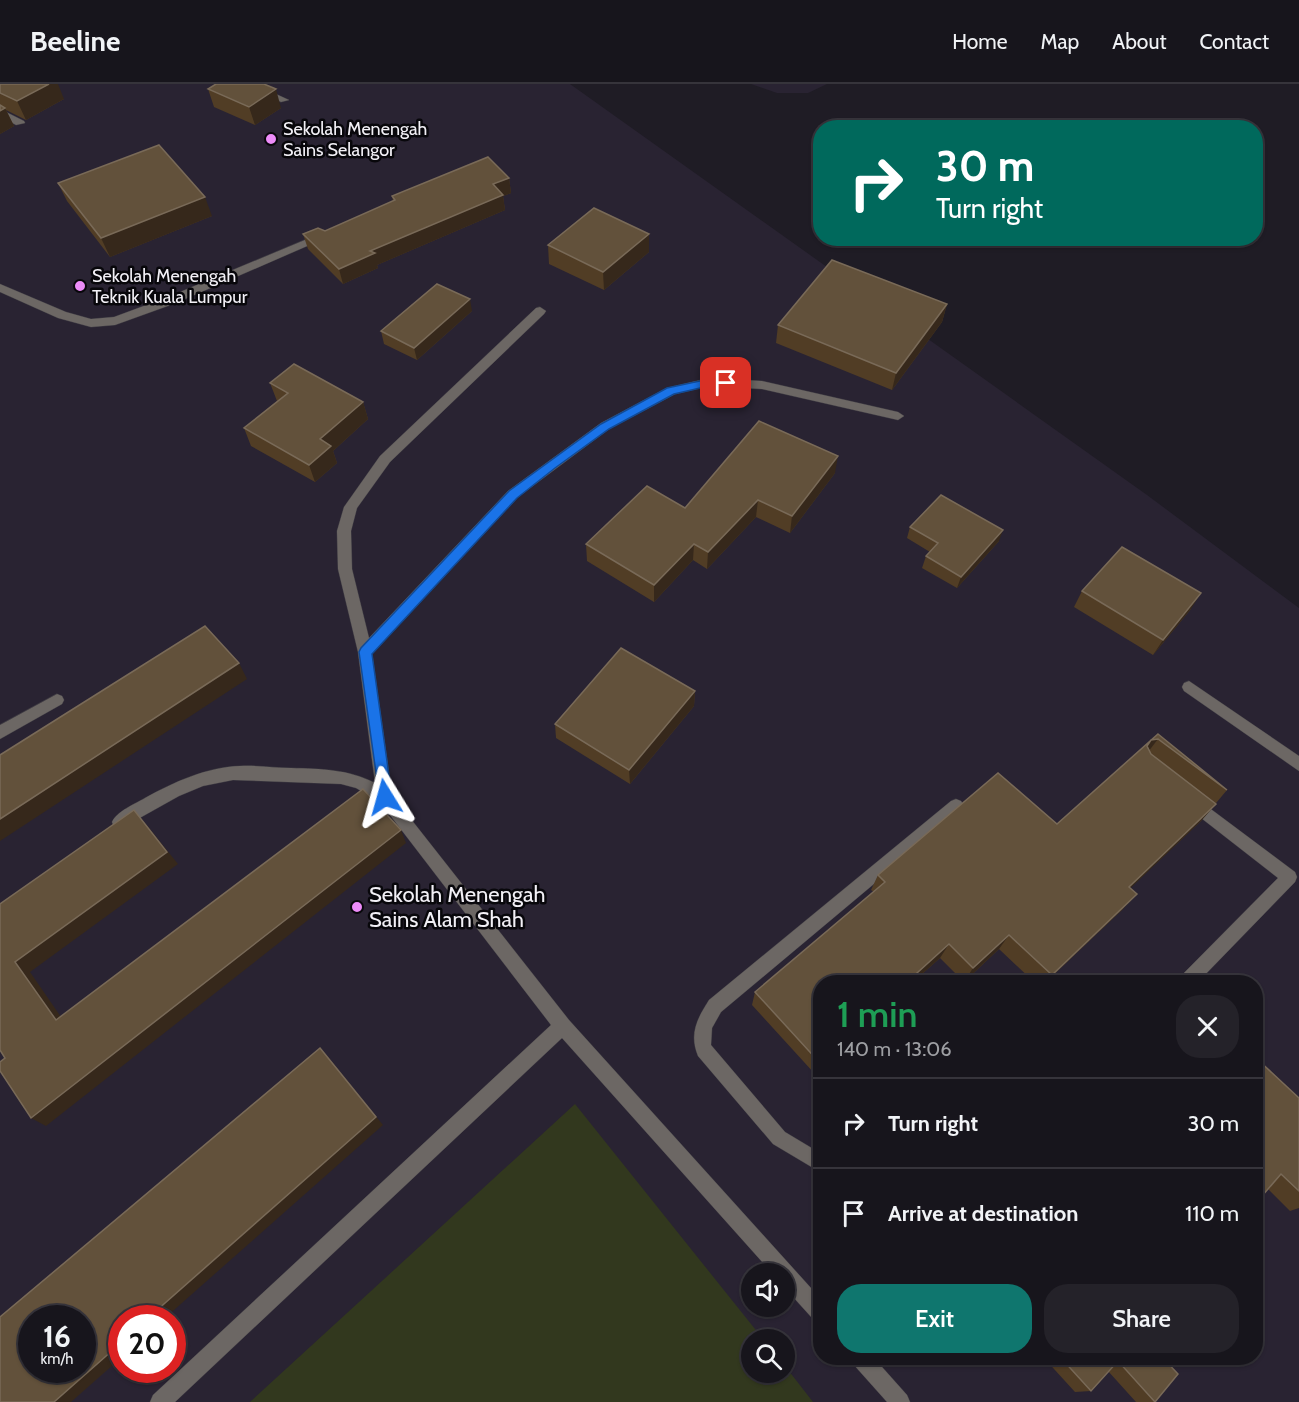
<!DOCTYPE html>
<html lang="en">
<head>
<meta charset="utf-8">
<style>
	:root { --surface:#17151c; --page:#242229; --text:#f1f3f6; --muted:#9e9fa3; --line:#36343b; --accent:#0f766e }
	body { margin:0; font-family:Cabin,sans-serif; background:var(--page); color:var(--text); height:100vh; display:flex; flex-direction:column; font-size:22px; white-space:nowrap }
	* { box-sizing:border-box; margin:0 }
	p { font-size:20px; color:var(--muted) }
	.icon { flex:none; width:33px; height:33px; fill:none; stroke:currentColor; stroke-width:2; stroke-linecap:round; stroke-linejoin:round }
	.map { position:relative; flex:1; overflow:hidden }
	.drawer { position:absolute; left:813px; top:891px; width:450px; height:390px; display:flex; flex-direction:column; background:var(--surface); border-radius:24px; box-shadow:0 2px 4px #0004,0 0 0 2px var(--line) }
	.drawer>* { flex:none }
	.top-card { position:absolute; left:813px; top:36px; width:450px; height:126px; border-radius:24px; box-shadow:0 2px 4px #0004,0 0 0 2px var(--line); background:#00695c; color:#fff; overflow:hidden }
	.controls { position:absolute; left:741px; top:1179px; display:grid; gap:12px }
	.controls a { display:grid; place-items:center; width:54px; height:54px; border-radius:50%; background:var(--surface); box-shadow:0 2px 4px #0004,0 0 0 2px var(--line); font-size:30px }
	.speed { position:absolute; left:18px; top:1221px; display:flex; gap:12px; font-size:30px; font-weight:700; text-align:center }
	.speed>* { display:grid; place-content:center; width:78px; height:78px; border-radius:50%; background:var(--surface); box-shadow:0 2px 4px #0004,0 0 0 2px var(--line); line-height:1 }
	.speed small { font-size:15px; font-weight:400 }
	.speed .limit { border:9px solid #d22; background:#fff; color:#111 }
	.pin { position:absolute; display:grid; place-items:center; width:51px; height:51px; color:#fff; margin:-26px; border-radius:12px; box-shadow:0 3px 9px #0006 }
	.me { position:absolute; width:66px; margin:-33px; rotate:352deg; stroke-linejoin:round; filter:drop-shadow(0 0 4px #0008) }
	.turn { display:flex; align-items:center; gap:21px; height:126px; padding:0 24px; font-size:27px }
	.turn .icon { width:78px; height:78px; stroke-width:2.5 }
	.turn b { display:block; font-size:42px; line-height:51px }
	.round { display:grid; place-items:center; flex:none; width:63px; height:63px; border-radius:24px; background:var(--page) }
	.summary { display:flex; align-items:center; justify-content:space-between; height:102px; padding:0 24px }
	h1 { font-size:36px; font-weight:600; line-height:45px; color:#1e9e55 }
	.action { display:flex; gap:12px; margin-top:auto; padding:12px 24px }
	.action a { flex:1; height:69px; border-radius:24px; background:var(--accent); color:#fff; font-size:24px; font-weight:600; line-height:69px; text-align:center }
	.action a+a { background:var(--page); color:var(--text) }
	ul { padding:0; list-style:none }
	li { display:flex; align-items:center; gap:18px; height:90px; padding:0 24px; border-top:2px solid var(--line) }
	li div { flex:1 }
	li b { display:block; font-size:22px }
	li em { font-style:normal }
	header { display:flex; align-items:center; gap:36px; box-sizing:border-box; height:84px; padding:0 30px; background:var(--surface); border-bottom:2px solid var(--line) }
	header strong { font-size:28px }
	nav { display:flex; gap:33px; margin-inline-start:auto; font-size:21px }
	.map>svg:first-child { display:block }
</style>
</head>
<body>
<header>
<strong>Beeline</strong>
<nav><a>Home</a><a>Map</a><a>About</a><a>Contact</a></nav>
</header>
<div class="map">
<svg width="1299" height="1318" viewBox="0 0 1299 1318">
	<rect width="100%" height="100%" fill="#1f1c25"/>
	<g fill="#292332" fill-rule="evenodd">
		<path d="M0 0H570L1147 411 1299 524V1318H0ZM820 898H1256V1274H820ZM752 1190H784V1222H752ZM32 1234H82V1286H32ZM122 1234H172V1286H122ZM752 1256H784V1288H752Z"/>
		<polygon points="751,0 827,0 808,9 777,9"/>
	</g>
	<polygon fill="#32381e" points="575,1020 763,1255 752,1256 752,1288 784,1288 785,1282 813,1318 250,1318"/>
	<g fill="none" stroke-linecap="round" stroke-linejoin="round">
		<g stroke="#3d3a42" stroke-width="1">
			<g id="minor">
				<polygon points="240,0 254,0 289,16 281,18"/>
				<polygon points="0,25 24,37 25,39 16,41 0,32"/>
				<polygon points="324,148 329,151 328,153 176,219 115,241 91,243 58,234 0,208 0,200 66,228 91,235 114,233 168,213"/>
				<path d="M540 223 546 227 544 230 390 378 357 424 351 447 352 485 369 554 508 407 601 339 667 304 709 294 762 297 898 328 904 332 898 336 762 305 709 302 675 310 609 345 518 413 372 570 392 711 569 936 820 1214V1238L813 1235 784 1203V1190H773L562 954 175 1318H150L153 1311 551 941 380 718 356 704 341 700 233 696 203 702 179 712 120 745 114 743 112 738C117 727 135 720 145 714 174 698 207 683 240 682 257 681 274 684 291 684 321 685 348 685 375 699L358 568 338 485 337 447 344 423 380 372 536 224Z"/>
				<polygon points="1189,597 1299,672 1299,687 1184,607 1182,603 1184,599"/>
				<polygon points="57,610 62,612 64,616 62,620 0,655 0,641"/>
				<polygon points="1192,711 1295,788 1297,793 1295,798 1198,898 1179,898 1181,892 1278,794 1187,723 1184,718 1187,713"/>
				<path d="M956 715 961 717 964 722 961 727 721 928 712 944 711 961 785 1048 820 1069V1088L773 1060 698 972C689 950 697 935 709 916L951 717Z"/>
				<polygon points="851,1274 874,1274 907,1311 910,1318 887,1318 854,1281"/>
			</g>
		</g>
		<use href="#minor" fill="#6c6764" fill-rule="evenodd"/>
	</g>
	<g fill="#513d25">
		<polygon points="0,0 64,15 26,36 6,26 14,42 0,50"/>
		<polygon points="208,5 281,24 255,41 214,23"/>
		<polygon points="509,94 511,109 503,112 505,126 377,181 378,184 343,200 308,165 303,150 325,147 393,117 392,112"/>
		<polygon points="58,99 212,132 110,173 67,117"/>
		<polygon points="649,150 649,168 604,206 549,180 548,161"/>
		<polygon points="947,220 942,238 892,306 776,259 778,241"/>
		<polygon points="472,227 417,276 384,260 381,247"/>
		<polygon points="270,299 363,318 368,335 333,367 337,379 315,398 251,362 244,344 277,317"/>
		<polygon points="835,389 790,449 756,433 707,485 693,476 654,518 587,477 586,460 685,424"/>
		<polygon points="910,443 999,457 957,504 922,484 926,472 930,468 907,454"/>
		<polygon points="1082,507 1191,525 1153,571 1074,523"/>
		<polygon points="695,607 694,622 630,700 556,654 555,640"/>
		<polygon points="1158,650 1227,706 1201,737 1130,804 1123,825 1046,898 1034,898 999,865 964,898 940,874 913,898 820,898 820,983 814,989 752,921 755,908 874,808 871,806 878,791 1057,740"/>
		<polygon points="1299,1014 1299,1124 1290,1127 1268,1105"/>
		<polygon points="1044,1274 1163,1274 1155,1318 1136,1318 1108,1287 1091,1307 1075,1308"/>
	</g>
	<g fill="#36281b">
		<polygon points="49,0 58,0 64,15 26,36 17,17"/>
		<polygon points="276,5 281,24 255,41 249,23"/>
		<polygon points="5,24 14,42 0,50 0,27"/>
		<polygon points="509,94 511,109 503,112 505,126 377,181 378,184 343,200 339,185 493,100"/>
		<polygon points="205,113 212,132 110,173 101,154"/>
		<polygon points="649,150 649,168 604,206 603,188"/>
		<polygon points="470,215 472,227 417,276 414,264"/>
		<polygon points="947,220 942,238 892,306 896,289"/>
		<polygon points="363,318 368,335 333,367 337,379 315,398 309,381 320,355"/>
		<polygon points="838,372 835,389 790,449 792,432"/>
		<polygon points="758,416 756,433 707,485 708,468"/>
		<polygon points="1003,446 999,457 957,504 961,493"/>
		<polygon points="694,460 693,476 654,518 654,501"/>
		<polygon points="1201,509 1191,525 1153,571 1163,556"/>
		<polygon points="239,579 247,595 0,757 0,735"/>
		<polygon points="695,607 694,622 630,700 629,686"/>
		<polygon points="1158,655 1145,672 1138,674 1151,656"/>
		<polygon points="1216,720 1201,737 1116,818 1129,803"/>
		<polygon points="145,739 178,780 30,888 70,946 56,936 15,878"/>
		<polygon points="401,746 406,759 46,1042 31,1034"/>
		<polygon points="1137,810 1123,825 1045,898 1052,891"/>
		<polygon points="1009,851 999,865 964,898 973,884"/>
		<polygon points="949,860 940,874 913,898 907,898"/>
		<polygon points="328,973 383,1041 165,1234 148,1234"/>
		<polygon points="820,976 820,983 814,989 819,978"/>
		<polygon points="122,1258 122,1273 71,1318 54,1318"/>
	</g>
	<g fill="#62513b" stroke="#796a58" stroke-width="1.5" fill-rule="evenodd">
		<polygon points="0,0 49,0 17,17 0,9"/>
		<polygon points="216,0 264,0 276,5 249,23 208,5"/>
		<polygon points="0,21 5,24 0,27"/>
		<polygon points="159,61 205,113 101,154 58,99"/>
		<polygon points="488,73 509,94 493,100 503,111 370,167 375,169 339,185 303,150 318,144 325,147 395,116 392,112"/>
		<polygon points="594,124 649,150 603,188 548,161"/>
		<polygon points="832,176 947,220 896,289 778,241"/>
		<polygon points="437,200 470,215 414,264 381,247"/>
		<polygon points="294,280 363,318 320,355 331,362 309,381 244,344 288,309 270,299"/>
		<polygon points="759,337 838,372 792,432 758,416 708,468 694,460 654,501 586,460 647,402 685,424"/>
		<polygon points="941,411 1003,446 961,493 926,472 938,459 910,443"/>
		<polygon points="1122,463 1201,509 1163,556 1082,507"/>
		<polygon points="205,542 239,579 0,735 0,671"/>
		<polygon points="621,564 695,607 629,686 555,640"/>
		<polygon points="1158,650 1227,706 1158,655 1151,656 1147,662 1151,670 1216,720 1129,803 1137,810 1052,891 1009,851 973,884 949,860 907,898 820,898 820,976 819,978 755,908 885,798 878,791 998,689 1057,740"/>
		<polygon points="363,705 401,746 31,1034 0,987 0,978 5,974 0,966 0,820 134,726 167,768 15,878 56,936"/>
		<path d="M320 964 376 1033 148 1234H122V1258L54 1318H0V1233ZM32 1234H82V1286H32Z"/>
		<polygon points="1256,974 1299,1014 1299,1107 1281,1090 1256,1119"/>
		<polygon points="1061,1274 1163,1274 1178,1290 1155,1318 1118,1277 1091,1307"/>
	</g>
	<polygon fill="#1a73e8" stroke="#114b97" stroke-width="1.5" points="709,295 726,296 732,299 726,303 709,302 674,310 609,345 555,384 517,414 372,570 392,713 390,717 385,719 380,717 359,568 361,564 509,407 601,340 667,304"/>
	<g fill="#ed8cf9" stroke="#08070b" stroke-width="2">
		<circle cx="271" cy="55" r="6"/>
		<circle cx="80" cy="202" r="6"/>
		<circle cx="357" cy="823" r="6"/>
	</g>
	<g text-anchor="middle" stroke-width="5" stroke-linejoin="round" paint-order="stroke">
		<g font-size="18" fill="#f2f0f6" stroke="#08070b" text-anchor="start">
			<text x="283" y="51">Sekolah Menengah<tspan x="283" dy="21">Sains Selangor</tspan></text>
			<text x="92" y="198">Sekolah Menengah<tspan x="92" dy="21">Teknik Kuala Lumpur</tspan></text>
		</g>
		<g font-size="22" fill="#f2f0f6" stroke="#08070b" text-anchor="start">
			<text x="369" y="818">Sekolah Menengah<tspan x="369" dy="25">Sains Alam Shah</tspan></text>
		</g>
	</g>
</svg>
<div class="controls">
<a><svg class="icon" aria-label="sound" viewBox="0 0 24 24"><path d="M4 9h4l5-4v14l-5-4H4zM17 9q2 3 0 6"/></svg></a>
<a><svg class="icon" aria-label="search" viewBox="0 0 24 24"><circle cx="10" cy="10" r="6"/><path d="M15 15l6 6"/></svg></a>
</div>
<div class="speed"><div>16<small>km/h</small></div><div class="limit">20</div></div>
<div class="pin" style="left:726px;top:299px;background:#d93025"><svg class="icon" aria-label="arrive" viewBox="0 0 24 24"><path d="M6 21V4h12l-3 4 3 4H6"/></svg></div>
<svg class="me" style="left:385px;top:713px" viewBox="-20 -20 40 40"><path d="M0-17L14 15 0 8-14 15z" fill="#1a73e8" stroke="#fff" stroke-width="4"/></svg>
<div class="top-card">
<div class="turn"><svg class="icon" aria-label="right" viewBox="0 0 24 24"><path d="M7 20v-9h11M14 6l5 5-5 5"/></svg><div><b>30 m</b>Turn right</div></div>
</div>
<section class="drawer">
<div class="summary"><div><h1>1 min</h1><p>140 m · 13:06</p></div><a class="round"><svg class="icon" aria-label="close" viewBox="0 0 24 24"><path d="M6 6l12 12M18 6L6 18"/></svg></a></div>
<ul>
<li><svg class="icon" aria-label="right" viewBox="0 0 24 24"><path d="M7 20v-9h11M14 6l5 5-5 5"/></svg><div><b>Turn right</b></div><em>30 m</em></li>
<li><svg class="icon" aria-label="arrive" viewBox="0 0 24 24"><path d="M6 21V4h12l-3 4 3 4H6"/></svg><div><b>Arrive at destination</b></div><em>110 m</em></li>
</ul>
<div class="action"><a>Exit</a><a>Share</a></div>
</section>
</div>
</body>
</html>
